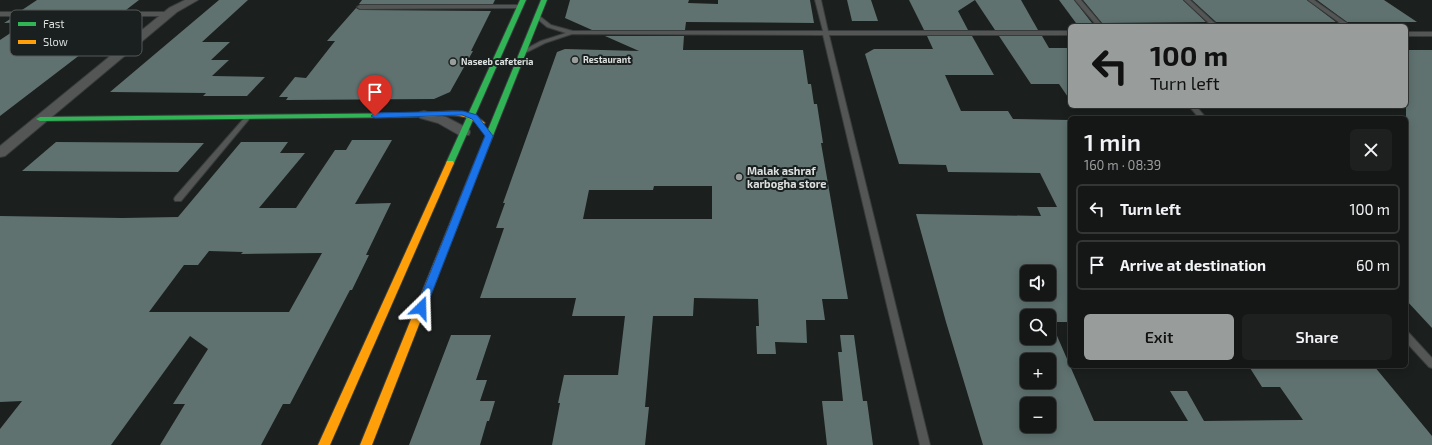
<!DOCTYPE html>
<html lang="en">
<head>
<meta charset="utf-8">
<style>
	:root { --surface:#141716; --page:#1d201f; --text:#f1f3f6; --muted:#9d9fa1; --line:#333635; --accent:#989c9b }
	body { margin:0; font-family:"Exo 2",sans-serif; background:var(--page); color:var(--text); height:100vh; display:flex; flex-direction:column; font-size:15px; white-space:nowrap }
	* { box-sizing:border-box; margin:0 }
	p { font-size:13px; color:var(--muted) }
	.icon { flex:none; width:22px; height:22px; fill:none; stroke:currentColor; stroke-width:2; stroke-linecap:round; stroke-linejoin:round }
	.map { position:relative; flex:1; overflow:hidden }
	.details { position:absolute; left:1068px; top:116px; width:340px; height:252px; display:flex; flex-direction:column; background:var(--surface); border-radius:6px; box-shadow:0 2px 10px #0003,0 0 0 1px var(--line) }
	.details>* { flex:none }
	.guide { position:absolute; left:1068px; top:24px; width:340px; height:84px; border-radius:6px; box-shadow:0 2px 10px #0003,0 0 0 1px var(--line); background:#989c9b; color:#111; overflow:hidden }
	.controls { position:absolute; left:1020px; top:265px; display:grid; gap:8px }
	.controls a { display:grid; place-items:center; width:36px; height:36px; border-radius:6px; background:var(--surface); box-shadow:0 2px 10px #0003,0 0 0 1px var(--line); font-size:20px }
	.pin { position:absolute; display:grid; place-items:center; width:34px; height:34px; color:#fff; margin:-41px -17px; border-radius:50% 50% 50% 0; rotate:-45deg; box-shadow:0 0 4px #0007 }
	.pin .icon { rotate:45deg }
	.me { position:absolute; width:44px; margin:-22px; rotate:22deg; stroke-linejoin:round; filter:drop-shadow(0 0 3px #0008) }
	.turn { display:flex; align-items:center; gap:14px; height:84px; padding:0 16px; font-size:18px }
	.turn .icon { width:52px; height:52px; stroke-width:2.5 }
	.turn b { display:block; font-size:28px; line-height:34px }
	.round { display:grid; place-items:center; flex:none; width:42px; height:42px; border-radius:6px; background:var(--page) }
	.overview { display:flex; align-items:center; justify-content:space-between; height:68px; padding:0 16px }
	h1 { font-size:24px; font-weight:600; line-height:30px }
	.primary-button { display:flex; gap:8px; margin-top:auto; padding:8px 16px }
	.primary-button a { flex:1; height:46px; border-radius:6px; background:var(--accent); color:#111; font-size:16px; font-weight:600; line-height:46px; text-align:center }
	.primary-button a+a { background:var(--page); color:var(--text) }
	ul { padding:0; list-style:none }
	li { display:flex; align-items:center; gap:12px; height:50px; margin:0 8px 6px; padding:0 8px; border:2px solid var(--line); border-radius:6px }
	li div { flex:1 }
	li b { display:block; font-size:15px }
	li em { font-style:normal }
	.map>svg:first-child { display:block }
</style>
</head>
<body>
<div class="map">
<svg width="1432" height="445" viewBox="0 0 1432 445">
	<rect width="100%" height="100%" fill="#1b1f1e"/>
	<g fill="#5f7270" fill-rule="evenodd">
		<polygon points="37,0 139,0 126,10 22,10"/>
		<polygon points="219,0 248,0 202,42 230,42 211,60 229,60 212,76 265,77 247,96 203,96 206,93 110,92"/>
		<polygon points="362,0 495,0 493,4 359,4"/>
		<polygon points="570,0 689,0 688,3 718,4 718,0 810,0 814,23 686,22 685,30 592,30 565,18"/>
		<polygon points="847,0 871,0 878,21 852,21"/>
		<polygon points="909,0 975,0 958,11 968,30 924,30"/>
		<polygon points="975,0 1021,0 1038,30 995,30"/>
		<polygon points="1059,0 1074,0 1092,23 1076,23"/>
		<polygon points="1083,0 1183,0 1206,22 1102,23"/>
		<polygon points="1192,0 1307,0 1336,22 1216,22"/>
		<polygon points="1317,0 1384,0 1417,22 1347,22"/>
		<polygon points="356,8 360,10 491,11 471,51 473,51 450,92 434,99 286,100 288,97 279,97 295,77 306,78 335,41 327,41"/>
		<polygon points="12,18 116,18 106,25 119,25 0,116 0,40 27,22 4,23"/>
		<path d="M605 36H684L683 50H803L808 84H811L814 104H817L823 143H821L848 299H822L825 320H806L807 343 775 342 776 354H757L756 326H759L758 299 694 298 693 316H653L645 407H649L645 445H552L560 403H558L564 375H618L625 316H572L576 298H480L504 228H496L505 203H503L557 52 565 49 639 51ZM654 186H712V219H583L589 190H653Z"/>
		<path d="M927 36H972L994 75H945L961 111H1008L1013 119 1070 120V322H1051L1094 421H1188L1170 391H1187L1204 421 1303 420 1280 387H1262L1250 368H1267L1266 366H1374L1432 436V445H983L946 322 916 214 1041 216 1037 207H1057L1040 173 948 172 946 165 899 164 865 54 874 49H933ZM1027 272H1049V294H1027ZM1027 316H1049V338H1027ZM1027 360H1049V382H1027ZM1027 404H1049V426H1027Z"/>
		<polygon points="999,36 1042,36 1049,48 1070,48 1070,100 1059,84 1031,84"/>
		<polygon points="1406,50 1432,50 1432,328 1406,300"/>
		<path d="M352 140H392L355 204 391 203 366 255H369L352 290H350L290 404H283L261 445H160L185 404H173L208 349 190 336 111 445H0V429L22 401 0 402V216L122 218 178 217 241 142H288L280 153H305L259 208H296L335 150H346ZM209 251 243 252 241 254 322 253 289 312H149L184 265H198Z"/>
		<polygon points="56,142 204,143 178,172 22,171"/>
		<polygon points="451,335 491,335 476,380 487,380 480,401 495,401 489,421 487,421 480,445 409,445"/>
		<polygon points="840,335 854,335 863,401 867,401 873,445 827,445 822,401 843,401 838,352 842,352"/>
	</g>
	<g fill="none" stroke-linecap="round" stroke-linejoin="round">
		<g stroke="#383b3b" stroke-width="2">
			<g id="lane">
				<polygon points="815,0 821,0 828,31 1070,31 1070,35 829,35 930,445 920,445 823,35 572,34 545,43 527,52 523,52 522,51 541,41 566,33 547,27 535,17 535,15 537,14 551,25 573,31 823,31"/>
				<polygon points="1075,0 1081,0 1103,26 1097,26"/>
				<polygon points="1184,0 1190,0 1218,26 1212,26"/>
				<polygon points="1308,0 1314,0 1351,26 1344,26"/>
				<polygon points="520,5 523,7 522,8 360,9 357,7 360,5"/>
				<polygon points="0,12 168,12 171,14 168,16 0,16"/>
				<rect x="1406" y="32" width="26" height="4"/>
				<polygon points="1189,106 1196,106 1206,118 1199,118"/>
				<polygon points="248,115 250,116 250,118 181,201 175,201 174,199 175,197 246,116"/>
				<polygon points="1406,332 1409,333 1432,358 1432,368 1429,367 1406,342"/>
			</g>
		</g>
		<g stroke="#383b3b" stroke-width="2">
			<g id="street">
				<polygon points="185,0 198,0 177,12 5,156 0,157 0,146 169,8"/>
				<polygon points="424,111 446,117 469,129 470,132 469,135 459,135 438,123 420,118 418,115 420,112"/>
			</g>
		</g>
		<g stroke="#383b3b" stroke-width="2">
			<g id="fast">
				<polygon points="520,0 526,0 454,163 453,165 447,165 446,163"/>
				<polygon points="541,0 547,0 477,176 473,179 470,178 469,176"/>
				<polygon points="420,113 424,115 423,117 40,121 36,119 40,117"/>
			</g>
		</g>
		<g stroke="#383b3b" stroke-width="2">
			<g id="slow">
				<path d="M452 111C465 111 476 114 485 123L481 125C475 123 471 118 464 117 451 113 434 117 420 117L416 115 420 113Z"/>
				<polygon points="447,161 453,161 454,163 330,445 318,445"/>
				<polygon points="473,173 477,176 372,445 360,445 469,176"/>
			</g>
		</g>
		<use href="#lane" fill="#535655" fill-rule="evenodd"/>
		<use href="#street" fill="#535655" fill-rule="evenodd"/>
		<use href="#fast" fill="#30b455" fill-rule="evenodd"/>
		<use href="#slow" fill="#ff9f0a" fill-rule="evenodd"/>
	</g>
	<polygon fill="#1a73e8" stroke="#114b97" points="463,111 477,115 493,136 426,308 425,310 418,310 416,308 485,136 472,119 462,115 375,118 371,116 375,113"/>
	<g fill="#989c9b" stroke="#1a201f" stroke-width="1.5">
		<circle cx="575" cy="60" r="4"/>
		<circle cx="453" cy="62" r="4"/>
		<circle cx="739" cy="177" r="4"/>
	</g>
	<g text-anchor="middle" stroke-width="4" stroke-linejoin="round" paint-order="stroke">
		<g font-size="9" font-weight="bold" fill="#dbdfde" stroke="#1a201f" text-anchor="start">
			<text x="583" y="63">Restaurant</text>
			<text x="461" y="65">Naseeb cafeteria</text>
		</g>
		<g font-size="11" font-weight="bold" fill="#dbdfde" stroke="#1a201f" text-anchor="start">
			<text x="747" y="175">Malak ashraf<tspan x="747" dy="13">karbogha store</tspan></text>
		</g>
	</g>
	<rect x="10" y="10" width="132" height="46" rx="6" fill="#1a201f" stroke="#545958" stroke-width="1"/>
	<rect x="18" y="22" width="18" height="4" fill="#30b455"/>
	<rect x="18" y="40" width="18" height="4" fill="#ff9f0a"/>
	<g font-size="11" fill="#dbdfde">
		<text x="43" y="28">Fast</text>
		<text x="43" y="46">Slow</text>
	</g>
</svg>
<div class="controls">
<a><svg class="icon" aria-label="sound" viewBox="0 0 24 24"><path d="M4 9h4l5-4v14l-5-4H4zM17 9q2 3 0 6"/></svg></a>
<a><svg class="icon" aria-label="search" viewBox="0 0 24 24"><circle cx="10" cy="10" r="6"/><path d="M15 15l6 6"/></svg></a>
<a>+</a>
<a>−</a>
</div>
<div class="pin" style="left:375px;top:116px;background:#d93025"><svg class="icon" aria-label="arrive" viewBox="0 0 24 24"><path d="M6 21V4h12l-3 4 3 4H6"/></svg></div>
<svg class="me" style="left:421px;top:308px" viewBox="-20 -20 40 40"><path d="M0-17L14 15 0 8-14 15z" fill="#1a73e8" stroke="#fff" stroke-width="4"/></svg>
<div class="guide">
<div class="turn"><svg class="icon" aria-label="left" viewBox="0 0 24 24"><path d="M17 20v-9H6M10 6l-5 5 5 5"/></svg><div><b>100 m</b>Turn left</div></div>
</div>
<section class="details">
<div class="overview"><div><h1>1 min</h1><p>160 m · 08:39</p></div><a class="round"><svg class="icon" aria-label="close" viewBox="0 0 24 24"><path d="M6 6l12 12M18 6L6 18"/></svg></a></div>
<ul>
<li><svg class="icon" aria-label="left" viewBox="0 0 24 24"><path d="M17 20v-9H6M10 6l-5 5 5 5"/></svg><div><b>Turn left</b></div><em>100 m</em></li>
<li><svg class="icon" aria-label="arrive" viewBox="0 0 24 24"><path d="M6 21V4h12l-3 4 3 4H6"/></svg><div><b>Arrive at destination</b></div><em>60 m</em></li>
</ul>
<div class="primary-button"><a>Exit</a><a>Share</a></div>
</section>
</div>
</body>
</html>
